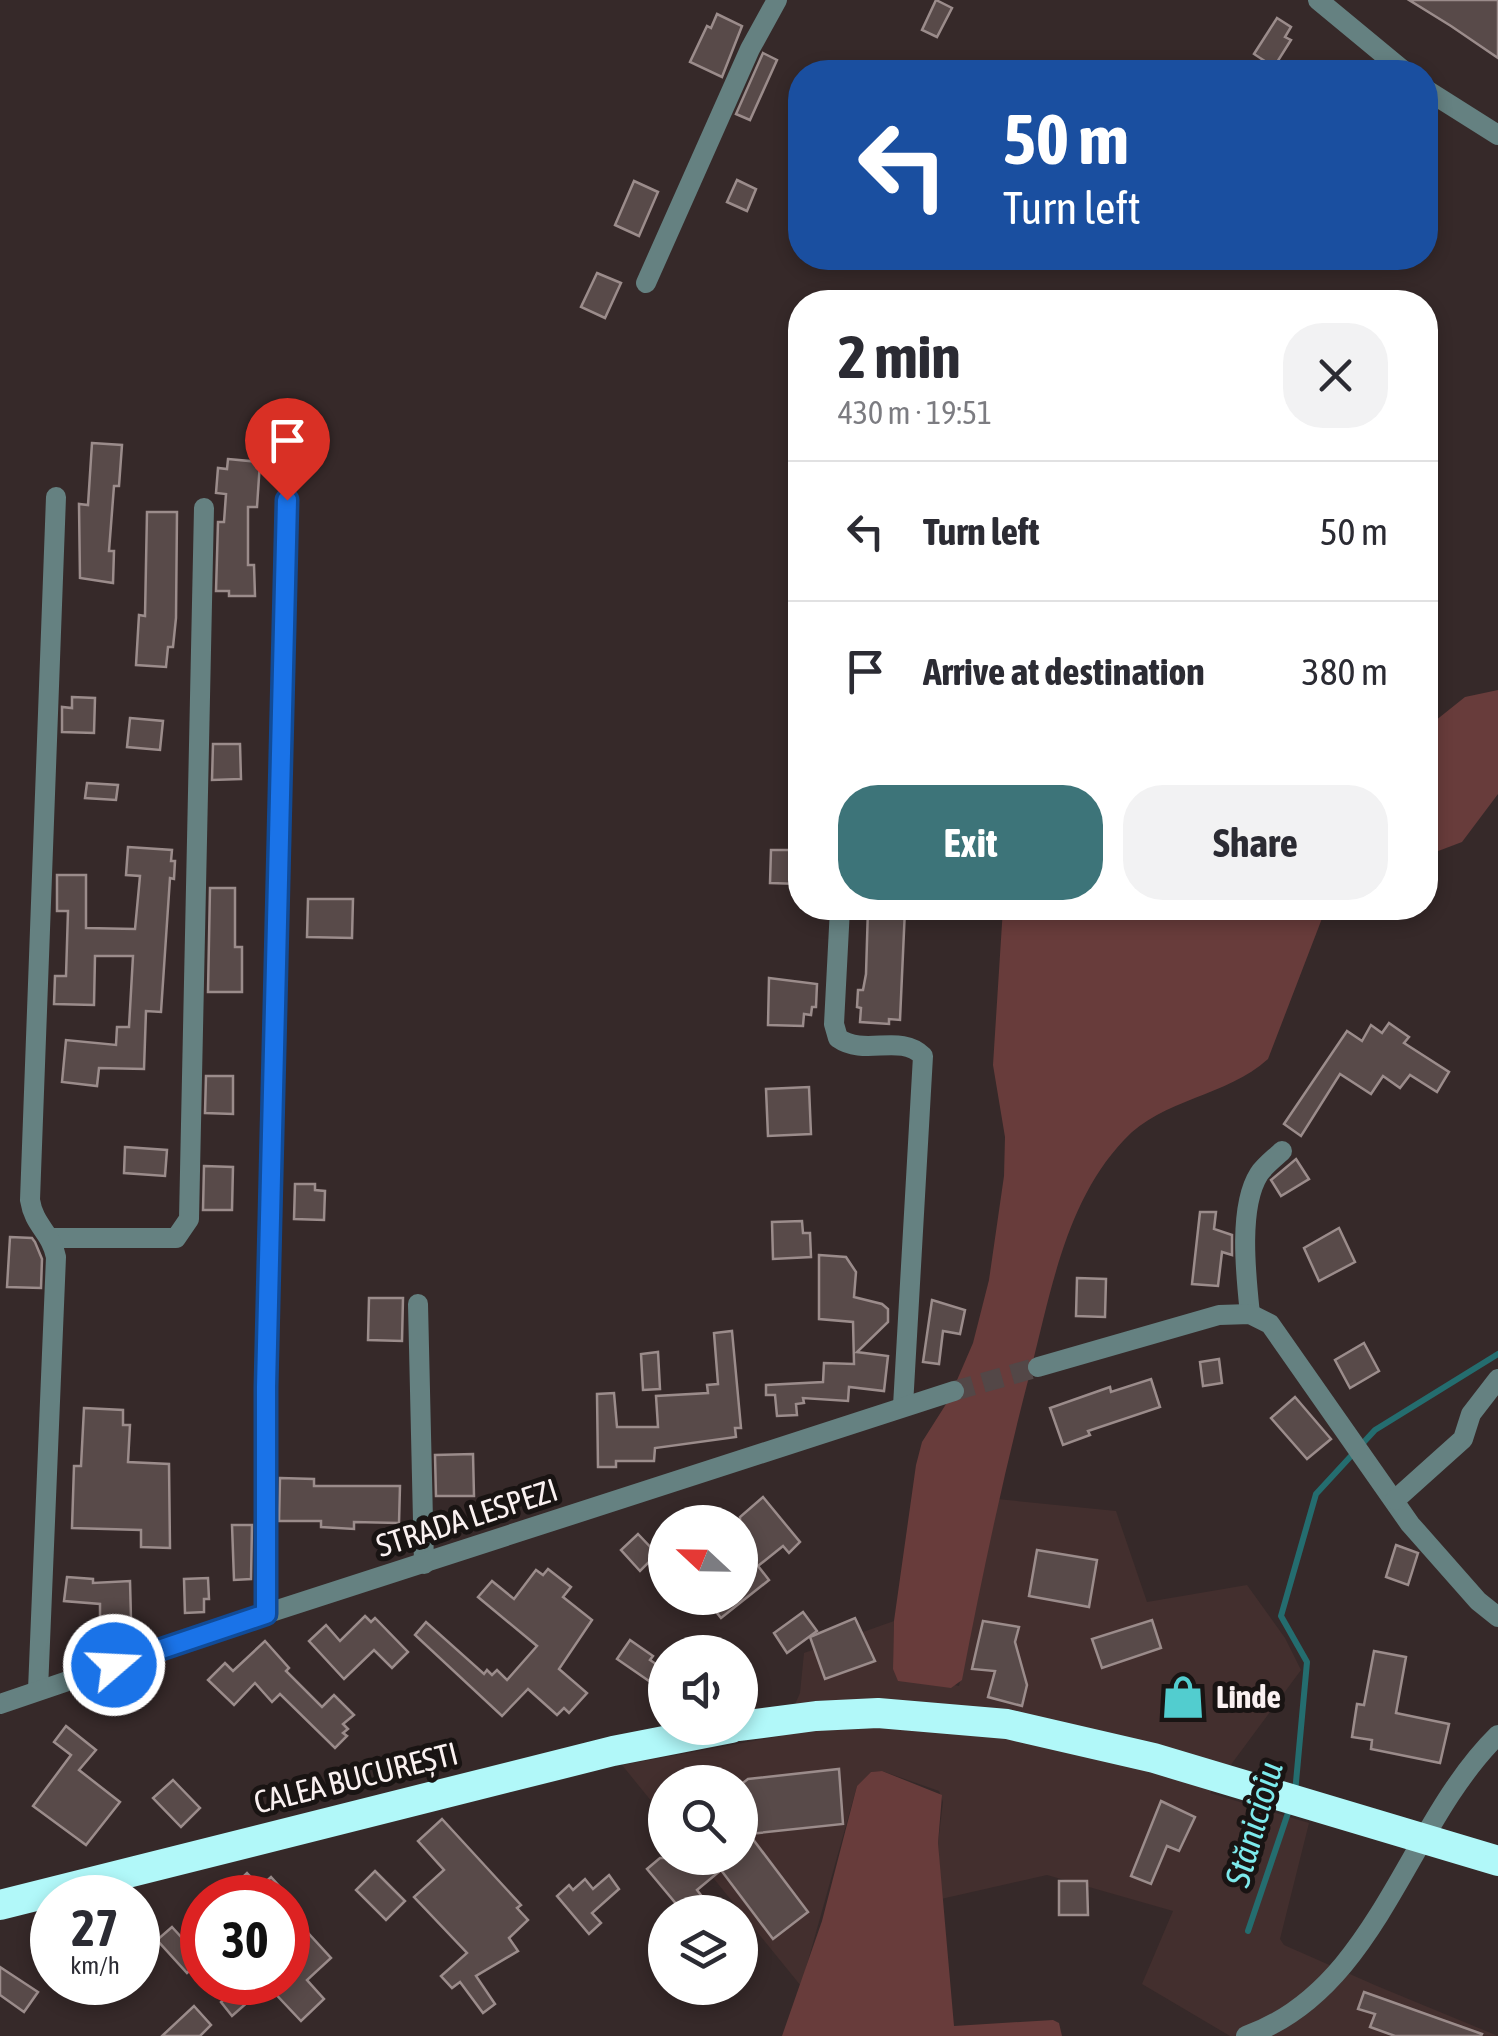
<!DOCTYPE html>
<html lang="en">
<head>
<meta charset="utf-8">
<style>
	:root { --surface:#fff; --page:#f2f2f3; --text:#2b2b33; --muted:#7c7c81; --line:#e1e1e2; --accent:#3d7479 }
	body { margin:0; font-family:"Asap Condensed",sans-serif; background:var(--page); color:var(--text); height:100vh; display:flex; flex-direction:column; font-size:38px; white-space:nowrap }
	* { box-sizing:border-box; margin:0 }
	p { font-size:32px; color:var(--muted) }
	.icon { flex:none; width:55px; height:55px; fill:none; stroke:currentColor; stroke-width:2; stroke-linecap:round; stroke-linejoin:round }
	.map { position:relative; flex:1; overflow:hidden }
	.sheet { position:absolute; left:788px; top:290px; width:650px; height:630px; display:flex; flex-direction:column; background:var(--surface); border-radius:40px; box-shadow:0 5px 15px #0003 }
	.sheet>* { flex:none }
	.banner { position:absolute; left:788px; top:60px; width:650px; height:210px; border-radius:40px; box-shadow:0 5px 15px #0003; background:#1a4fa0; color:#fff; overflow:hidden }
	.needle { width:65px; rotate:292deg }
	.controls { position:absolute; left:648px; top:1505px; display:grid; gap:20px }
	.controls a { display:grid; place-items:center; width:110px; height:110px; border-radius:50%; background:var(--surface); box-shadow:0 5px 15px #0003; font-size:50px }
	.speed { position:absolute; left:30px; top:1875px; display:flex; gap:20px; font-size:50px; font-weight:700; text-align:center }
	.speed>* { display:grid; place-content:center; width:130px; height:130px; border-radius:50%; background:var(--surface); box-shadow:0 5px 15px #0003; line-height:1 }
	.speed small { font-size:25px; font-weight:400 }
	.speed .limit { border:15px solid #d22; background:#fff; color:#111 }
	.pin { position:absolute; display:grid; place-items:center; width:85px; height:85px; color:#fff; margin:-102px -42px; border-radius:50% 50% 50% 0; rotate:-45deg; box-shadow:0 0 10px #0007 }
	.pin .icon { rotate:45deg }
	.me { position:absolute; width:110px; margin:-55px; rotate:71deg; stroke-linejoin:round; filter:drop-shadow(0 0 8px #0008) }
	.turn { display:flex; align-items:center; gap:35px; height:210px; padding:0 50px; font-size:45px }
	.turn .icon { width:130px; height:130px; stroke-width:2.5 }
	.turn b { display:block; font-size:70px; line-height:85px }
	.round { display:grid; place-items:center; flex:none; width:105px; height:105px; border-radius:40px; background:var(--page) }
	.head { display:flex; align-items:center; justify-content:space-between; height:170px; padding:0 50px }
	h1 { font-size:60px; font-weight:700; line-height:75px }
	.cta { display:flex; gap:20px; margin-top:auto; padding:20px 50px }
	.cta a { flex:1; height:115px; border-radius:40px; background:var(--accent); color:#fff; font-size:40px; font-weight:700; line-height:115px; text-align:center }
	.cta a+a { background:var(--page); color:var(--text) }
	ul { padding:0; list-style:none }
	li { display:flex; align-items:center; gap:30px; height:140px; padding:0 50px; border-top:2px solid var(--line) }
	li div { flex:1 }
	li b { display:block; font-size:38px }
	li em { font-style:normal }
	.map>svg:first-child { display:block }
</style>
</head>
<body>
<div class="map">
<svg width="1498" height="2036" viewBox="0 0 1498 2036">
	<rect width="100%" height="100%" fill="#362929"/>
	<polygon fill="#432f2e" points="997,1499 1116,1511 1147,1602 1247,1585 1285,1638 1301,1670 1210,1793 1309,1823 1280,1939 1284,1945 1377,1986 1498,2036 1230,2036 1142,1984 1173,1911 1047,1875 941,1899 938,1843 943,1802 939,1791 882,1771 871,1772 857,1786 801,1986 697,1858 740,1858 740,1782 665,1782 665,1818 622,1765 781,1736 800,1693 804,1653 894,1621 893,1669 959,1686"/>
	<g fill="#683c3b">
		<polygon points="1498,690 1498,794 1462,842 1425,856 1425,729 1465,697"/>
		<path d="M1003 908H1326L1268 1059C1226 1097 1163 1098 1124 1140 1066 1201 1051 1291 1031 1369 1004 1472 982 1576 962 1680L951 1688 898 1681 893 1669 894 1621 916 1465 922 1442 948 1401 973 1343 989 1280 1004 1176 1005 1137 993 1065Z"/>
		<polygon points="882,1771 942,1795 938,1843 954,2026 1053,2020 1059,2023 1062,2036 782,2036 822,1921 857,1786 871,1772"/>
	</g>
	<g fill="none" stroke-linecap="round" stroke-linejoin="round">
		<g stroke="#246d6f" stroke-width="6">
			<polyline points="1295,1793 1307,1662 1281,1616 1316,1494 1375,1430 1498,1354"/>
			<polyline points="1248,1931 1289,1810"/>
		</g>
	</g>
	<g fill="#584a49" stroke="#9b8c8b" stroke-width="2.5">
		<polygon points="936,0 952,8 937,37 922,30"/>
		<polygon points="1409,0 1498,0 1498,58 1451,26"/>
		<polygon points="717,14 742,26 722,77 690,62 707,26 711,28"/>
		<polygon points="1277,18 1291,27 1285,37 1291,40 1274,67 1254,54"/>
		<polygon points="763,53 777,60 750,120 736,114"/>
		<polygon points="737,180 756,189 747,211 727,202"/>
		<polygon points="634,181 658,192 639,236 615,225"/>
		<polygon points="597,273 621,283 605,318 581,307"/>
		<polygon points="92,443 122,445 119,486 114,486 109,551 114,551 113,583 80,578 79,504 88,505"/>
		<polygon points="228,459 260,462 257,507 248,507 248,565 254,565 255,596 229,596 229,591 216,591 218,522 224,522 226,494 216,493 218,468 227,469"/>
		<polygon points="147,512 177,512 176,618 173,647 168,647 166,667 136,665 139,615 145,616"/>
		<polygon points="72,697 95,698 94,733 62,732 62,707 72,708"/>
		<polygon points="130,718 163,721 160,750 127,747"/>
		<polygon points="213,744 240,744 241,779 212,780"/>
		<polygon points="87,783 118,785 116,800 85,798"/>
		<polygon points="128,847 172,850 171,861 175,861 174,879 170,878 161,1012 146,1011 144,1069 99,1068 97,1086 62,1082 66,1040 116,1045 117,1027 129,1027 133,956 95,956 94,1005 54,1004 55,976 66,976 68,911 57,911 57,875 86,875 86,928 135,929 140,876 126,875"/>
		<polygon points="771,850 800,850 800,884 770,883"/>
		<polygon points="210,888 235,888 235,947 242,947 242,992 208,992"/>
		<polygon points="308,899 353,899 352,938 307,937"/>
		<polygon points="868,908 905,909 900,1020 889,1019 889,1024 860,1022 861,1008 857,1007 858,990 863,990 866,974"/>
		<polygon points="769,978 817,984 816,1007 812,1007 811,1015 804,1014 803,1026 768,1025"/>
		<polygon points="1389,1023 1409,1037 1404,1043 1449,1072 1437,1092 1410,1075 1400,1088 1383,1076 1371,1094 1340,1074 1301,1136 1284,1124 1347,1031 1362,1041 1371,1025 1382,1033"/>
		<polygon points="206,1076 233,1076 233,1114 205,1113"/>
		<polygon points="809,1087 811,1134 768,1136 766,1089"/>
		<polygon points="125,1147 167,1150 165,1176 124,1173"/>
		<polygon points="1296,1159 1309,1179 1281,1196 1271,1180"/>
		<polygon points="204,1166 233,1167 232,1210 203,1210"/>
		<polygon points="295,1184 315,1184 315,1190 325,1191 324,1220 294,1219"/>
		<polygon points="1200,1212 1216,1212 1214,1229 1232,1235 1232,1255 1222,1252 1218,1286 1192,1284"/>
		<polygon points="802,1221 803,1233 810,1233 811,1257 773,1259 772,1222"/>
		<polygon points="1339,1228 1355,1262 1319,1281 1304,1248"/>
		<polygon points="10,1237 32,1238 35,1242 42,1259 41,1288 7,1287"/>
		<polygon points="819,1255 846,1257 856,1272 854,1297 882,1304 888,1309 888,1322 857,1352 888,1356 884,1391 849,1387 848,1401 803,1398 804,1403 796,1404 797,1415 777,1416 775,1395 766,1395 766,1385 823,1382 824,1363 854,1364 853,1322 819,1319"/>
		<polygon points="1077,1278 1106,1279 1105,1317 1076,1316"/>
		<polygon points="369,1298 403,1298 402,1341 368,1340"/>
		<polygon points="932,1300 965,1310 960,1334 943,1331 939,1364 923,1362"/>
		<polygon points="732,1331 741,1428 735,1428 736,1437 655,1448 654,1461 616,1461 616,1467 598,1467 597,1394 614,1393 617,1427 658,1427 656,1396 708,1393 707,1385 718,1384 714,1333"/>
		<polygon points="1364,1343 1379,1371 1350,1388 1335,1360"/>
		<polygon points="658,1352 660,1389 643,1390 641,1354"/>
		<polygon points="1219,1359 1222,1383 1203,1386 1200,1362"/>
		<polygon points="1151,1379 1160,1407 1088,1431 1090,1435 1063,1445 1050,1408 1110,1387 1111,1392"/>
		<polygon points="1295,1397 1331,1439 1307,1459 1271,1418"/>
		<polygon points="84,1408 123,1410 123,1425 130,1425 128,1462 169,1464 170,1548 141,1547 141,1530 72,1528 74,1466 81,1466"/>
		<polygon points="473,1454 474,1496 436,1496 435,1455"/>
		<polygon points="280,1478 314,1479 314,1486 400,1486 399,1523 354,1522 354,1529 321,1527 321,1521 279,1521"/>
		<polygon points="763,1497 800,1542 789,1553 783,1546 758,1566 769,1580 721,1618 705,1598 740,1598 740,1517"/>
		<polygon points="232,1525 252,1525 251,1579 234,1580"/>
		<polygon points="638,1534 657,1554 640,1571 621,1550"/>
		<polygon points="1396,1545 1418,1553 1408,1585 1386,1577"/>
		<polygon points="1037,1550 1097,1560 1089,1607 1029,1596"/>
		<polygon points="548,1569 571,1587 563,1597 592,1620 559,1669 587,1693 569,1713 564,1708 557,1715 528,1689 502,1716 415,1635 426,1622 484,1674 487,1670 492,1675 497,1670 507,1680 537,1646 478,1597 492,1581 514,1599 536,1570 543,1575"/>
		<polygon points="67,1577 93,1579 93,1583 130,1581 131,1619 100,1620 100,1604 64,1601"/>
		<polygon points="208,1578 209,1599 204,1599 204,1612 185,1613 184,1579"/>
		<polygon points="803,1612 817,1631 787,1653 774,1633"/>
		<polygon points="365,1616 371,1622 375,1618 408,1652 392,1668 374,1650 344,1679 309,1641 326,1625 340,1641"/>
		<polygon points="855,1618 875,1661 825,1679 810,1637"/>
		<polygon points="1152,1620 1161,1648 1102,1668 1092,1639"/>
		<polygon points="983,1621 1019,1627 1015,1642 1027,1685 1022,1706 988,1697 995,1671 972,1669"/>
		<polygon points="630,1640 653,1656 650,1660 659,1666 649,1681 617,1659"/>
		<polygon points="265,1641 289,1668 286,1671 322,1707 334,1695 354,1715 343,1724 348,1729 343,1733 347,1736 335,1748 280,1694 272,1702 255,1683 234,1705 208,1680 225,1663 233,1671"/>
		<polygon points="1374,1651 1406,1657 1396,1713 1449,1724 1440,1763 1371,1749 1372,1740 1352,1737 1357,1704 1364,1705"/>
		<polygon points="66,1726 96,1750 79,1770 120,1802 86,1845 33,1806 71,1755 54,1742"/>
		<polygon points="839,1769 843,1824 749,1834 808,1912 773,1939 721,1870 697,1890 714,1912 692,1912 684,1902 678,1906 647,1869 660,1858 740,1858 740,1785 748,1779"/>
		<polygon points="173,1780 200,1808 181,1827 153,1798"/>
		<polygon points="1161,1801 1195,1817 1179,1851 1167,1846 1151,1884 1131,1876"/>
		<polygon points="442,1819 521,1905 517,1908 528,1920 509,1938 518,1951 476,1976 495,2004 483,2013 460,1982 452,1988 441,1976 467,1953 414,1897 444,1870 418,1841"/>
		<polygon points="375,1871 405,1901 386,1920 356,1890"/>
		<polygon points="247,1873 260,1887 271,1877 290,1898 221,1898"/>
		<polygon points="609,1875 619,1889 592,1913 601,1923 589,1934 557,1896 569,1885 573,1890 585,1879 593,1889"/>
		<polygon points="1059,1881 1087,1881 1088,1915 1059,1915"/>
		<polygon points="288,1911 331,1958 307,1980 324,1999 301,2021 267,1985 232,2016 221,2002 241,1982 288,1982"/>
		<polygon points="172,1927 202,1960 187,1973 157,1940"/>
		<polygon points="0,1967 38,1992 24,2012 0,1995"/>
		<polygon points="1364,1992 1482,2034 1481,2036 1395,2036 1370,2027 1375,2014 1358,2009"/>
		<polygon points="194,2006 211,2025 200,2036 162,2036"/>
	</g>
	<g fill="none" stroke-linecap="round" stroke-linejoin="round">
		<polyline stroke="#534747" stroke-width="20" stroke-dasharray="20 10" stroke-linecap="butt" points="954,1391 1038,1367"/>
		<g stroke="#658181" stroke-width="20">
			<polyline points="1318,0 1405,72"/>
			<polyline points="1425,89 1498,135"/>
			<polyline points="646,283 750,49 777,0"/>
			<path d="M840 908 834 1024 838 1038C865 1057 900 1033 923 1056L903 1406"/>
			<polyline points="52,1238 176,1238 189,1219 204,508"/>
			<polyline points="418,1304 424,1564"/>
			<path d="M1250 1314C1246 1276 1238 1207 1259 1174 1265 1165 1275 1158 1282 1151"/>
			<polyline points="1038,1367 1219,1315 1250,1314 1270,1324 1410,1524 1478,1601 1498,1617"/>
			<polyline points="1395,1500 1463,1439 1471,1414 1498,1379"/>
			<polyline points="265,1614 266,1387 287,500"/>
			<path d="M38 1690 56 1257C51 1232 34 1226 30 1200L56 497"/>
			<polyline points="0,1704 265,1614 954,1391"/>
			<path d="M1246 2036C1378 1989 1406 1825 1498 1735"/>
		</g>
		<g stroke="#b1f8f9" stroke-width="30">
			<polyline points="740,1726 816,1716 878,1713 1007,1724 1154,1758 1498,1861"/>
			<polyline points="0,1905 613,1751 731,1728"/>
		</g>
	</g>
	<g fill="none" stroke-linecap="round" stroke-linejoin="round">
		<g stroke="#114b97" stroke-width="25">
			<polyline id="route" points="114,1665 266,1614 266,1387 287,500"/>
		</g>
		<use href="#route" stroke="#1a73e8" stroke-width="18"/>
	</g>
	<defs>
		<g id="shop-bare" transform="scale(3.45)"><path d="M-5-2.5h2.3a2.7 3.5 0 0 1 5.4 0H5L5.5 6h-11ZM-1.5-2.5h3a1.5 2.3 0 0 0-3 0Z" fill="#52cdcf" stroke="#191413" stroke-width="2.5" paint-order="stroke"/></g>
	</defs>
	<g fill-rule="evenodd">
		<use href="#shop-bare" x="1183" y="1697"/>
	</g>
	<g text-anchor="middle" stroke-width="10" stroke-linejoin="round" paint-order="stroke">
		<g font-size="32" fill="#faf1f1" stroke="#191413">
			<text transform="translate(467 1518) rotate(-18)" y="11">STRADA LESPEZI</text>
			<text transform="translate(356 1778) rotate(-14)" y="11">CALEA BUCUREȘTI</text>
		</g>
		<g font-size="32" font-weight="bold" fill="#faf1f1" stroke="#191413" text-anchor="start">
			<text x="1216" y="1708">Linde</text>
		</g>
		<g font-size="35" font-style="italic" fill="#7deaec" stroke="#191413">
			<text transform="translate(1254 1824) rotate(-74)" y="12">Stănicioiu</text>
		</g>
	</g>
</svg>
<div class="controls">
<a><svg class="needle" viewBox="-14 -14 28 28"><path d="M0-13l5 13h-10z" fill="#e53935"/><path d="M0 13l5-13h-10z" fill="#7c7c81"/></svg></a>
<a><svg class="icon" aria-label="sound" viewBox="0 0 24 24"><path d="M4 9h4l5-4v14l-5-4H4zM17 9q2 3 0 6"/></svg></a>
<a><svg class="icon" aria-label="search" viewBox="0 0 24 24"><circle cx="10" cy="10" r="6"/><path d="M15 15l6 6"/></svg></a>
<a><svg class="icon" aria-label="layers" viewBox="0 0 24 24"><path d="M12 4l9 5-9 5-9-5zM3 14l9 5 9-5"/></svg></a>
</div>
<div class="speed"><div>27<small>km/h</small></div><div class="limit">30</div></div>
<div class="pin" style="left:287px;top:500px;background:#d93025"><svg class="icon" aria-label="arrive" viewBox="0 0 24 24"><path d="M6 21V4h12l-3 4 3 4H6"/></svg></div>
<svg class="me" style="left:114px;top:1665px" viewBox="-20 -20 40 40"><circle r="17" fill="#1a73e8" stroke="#fff" stroke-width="3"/><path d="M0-11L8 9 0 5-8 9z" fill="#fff"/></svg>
<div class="banner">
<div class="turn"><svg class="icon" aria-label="left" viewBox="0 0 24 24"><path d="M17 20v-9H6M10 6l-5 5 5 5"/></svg><div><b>50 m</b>Turn left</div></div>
</div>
<section class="sheet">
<div class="head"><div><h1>2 min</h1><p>430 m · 19:51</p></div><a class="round"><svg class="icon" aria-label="close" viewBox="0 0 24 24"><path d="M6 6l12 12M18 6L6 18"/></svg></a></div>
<ul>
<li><svg class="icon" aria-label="left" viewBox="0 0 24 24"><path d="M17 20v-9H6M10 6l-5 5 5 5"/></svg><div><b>Turn left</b></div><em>50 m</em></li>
<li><svg class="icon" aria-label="arrive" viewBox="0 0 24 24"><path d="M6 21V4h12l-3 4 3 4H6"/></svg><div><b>Arrive at destination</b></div><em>380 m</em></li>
</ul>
<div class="cta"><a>Exit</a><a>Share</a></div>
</section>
</div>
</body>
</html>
